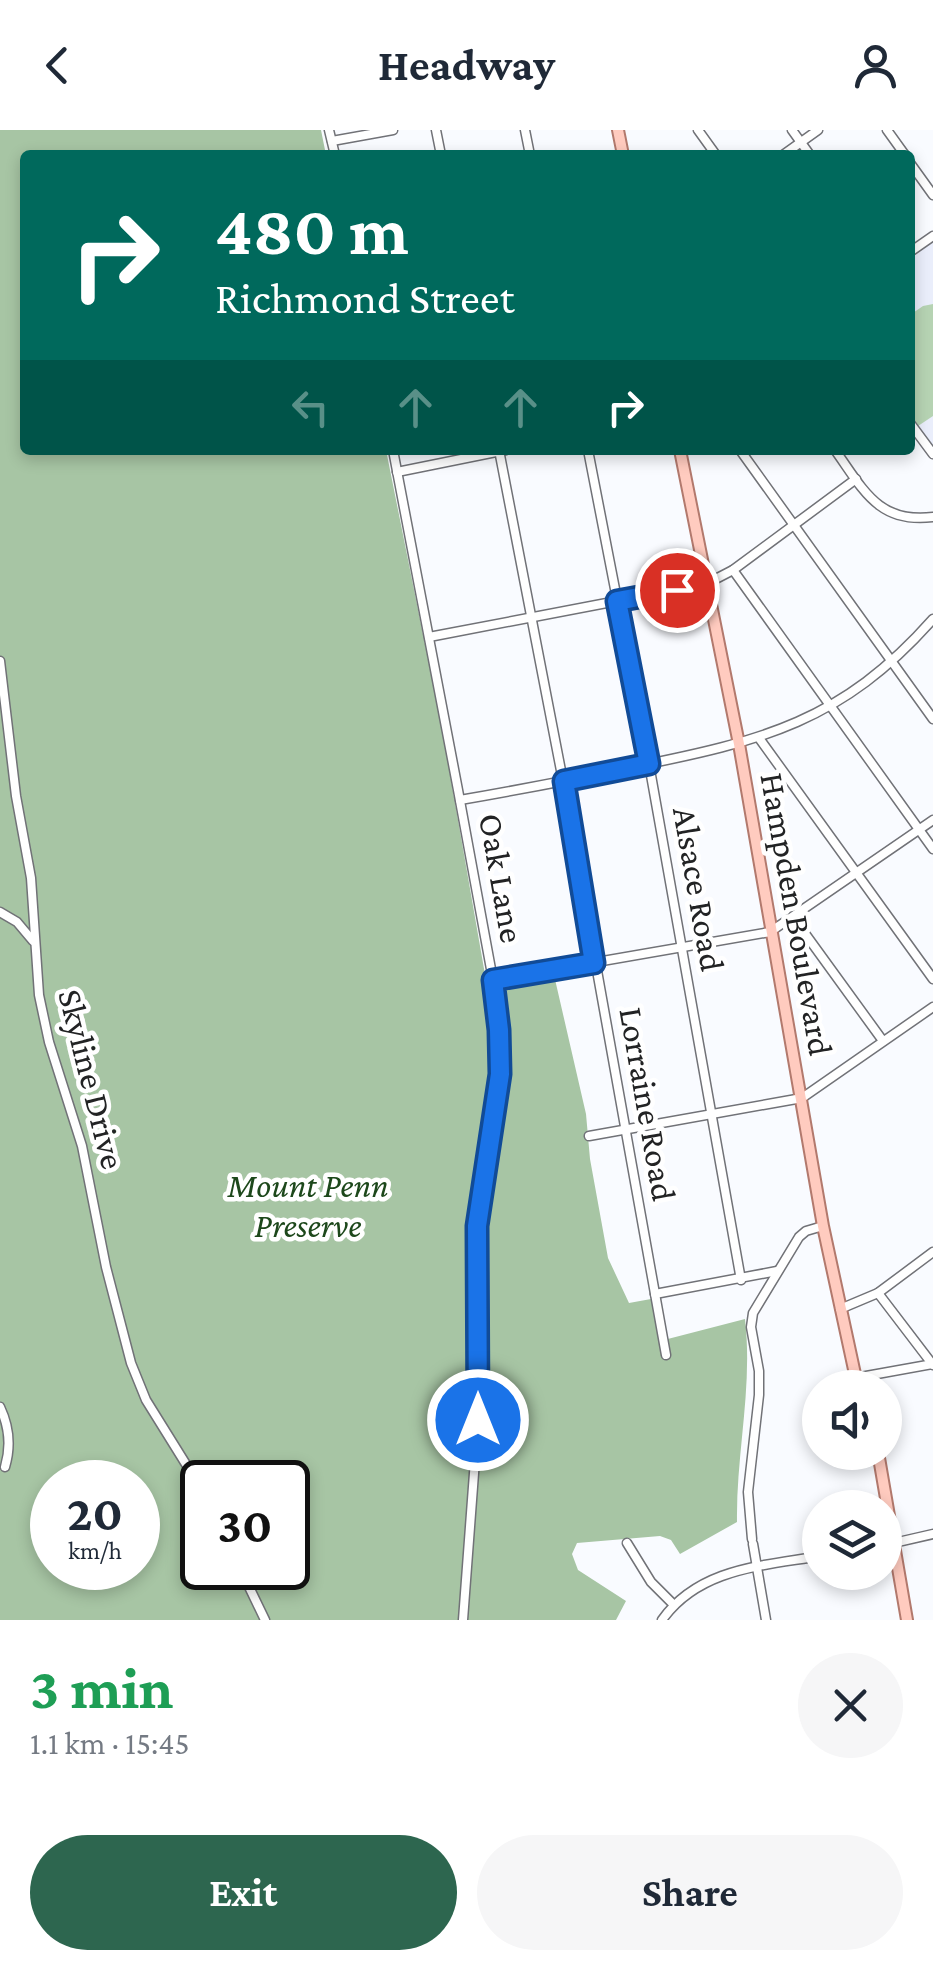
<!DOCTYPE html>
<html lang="en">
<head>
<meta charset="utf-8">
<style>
	:root { --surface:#fff; --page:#f6f6f7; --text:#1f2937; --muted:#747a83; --accent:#2d664f }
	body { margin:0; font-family:"Crimson Pro",serif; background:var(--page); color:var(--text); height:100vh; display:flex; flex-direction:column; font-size:38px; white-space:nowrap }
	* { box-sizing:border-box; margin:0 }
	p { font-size:32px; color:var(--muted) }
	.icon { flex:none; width:55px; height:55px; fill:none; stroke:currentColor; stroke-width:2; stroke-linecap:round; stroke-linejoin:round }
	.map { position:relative; height:1490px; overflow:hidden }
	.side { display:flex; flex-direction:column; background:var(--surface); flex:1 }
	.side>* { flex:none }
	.hud { position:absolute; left:20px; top:20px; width:895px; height:305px; border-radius:10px; box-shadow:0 5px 15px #0003; background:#00695c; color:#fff; overflow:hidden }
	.controls { position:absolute; left:802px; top:1240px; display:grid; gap:20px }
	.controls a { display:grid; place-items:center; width:100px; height:100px; border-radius:50%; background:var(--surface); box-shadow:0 5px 15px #0003; font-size:50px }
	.speed { position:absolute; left:30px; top:1330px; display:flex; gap:20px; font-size:50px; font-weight:700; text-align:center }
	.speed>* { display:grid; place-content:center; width:130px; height:130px; border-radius:50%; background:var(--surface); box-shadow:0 5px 15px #0003; line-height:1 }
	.speed small { font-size:25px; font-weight:400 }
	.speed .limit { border:5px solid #111; border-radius:15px; background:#fff; color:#111 }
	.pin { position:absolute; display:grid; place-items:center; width:85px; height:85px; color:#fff; margin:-42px; border:5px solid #fff; border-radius:50%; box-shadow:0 2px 10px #0007 }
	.me { position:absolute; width:110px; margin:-55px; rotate:0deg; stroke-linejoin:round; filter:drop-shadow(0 0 8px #0008) }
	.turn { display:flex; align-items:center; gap:35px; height:210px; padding:0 30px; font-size:45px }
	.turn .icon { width:130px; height:130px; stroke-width:2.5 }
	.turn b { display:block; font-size:70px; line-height:85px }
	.lanes { display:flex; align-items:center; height:95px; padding:0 30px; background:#0003; justify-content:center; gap:50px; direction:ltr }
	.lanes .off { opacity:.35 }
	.round { display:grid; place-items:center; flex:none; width:105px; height:105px; border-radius:52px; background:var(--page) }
	.overview { display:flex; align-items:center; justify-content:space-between; height:170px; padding:0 30px }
	h1 { font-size:60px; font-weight:700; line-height:75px; color:#1e9e55 }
	.primary-button { display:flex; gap:20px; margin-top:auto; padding:20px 30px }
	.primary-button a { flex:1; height:115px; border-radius:60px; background:var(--accent); color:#fff; font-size:40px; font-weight:700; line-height:115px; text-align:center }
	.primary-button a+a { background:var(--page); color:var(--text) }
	header { display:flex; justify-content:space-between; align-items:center; height:130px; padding:0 30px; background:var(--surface); font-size:45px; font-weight:700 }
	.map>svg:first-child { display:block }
</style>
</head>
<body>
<header><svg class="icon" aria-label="back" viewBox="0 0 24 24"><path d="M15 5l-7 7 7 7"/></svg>Headway<svg class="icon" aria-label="person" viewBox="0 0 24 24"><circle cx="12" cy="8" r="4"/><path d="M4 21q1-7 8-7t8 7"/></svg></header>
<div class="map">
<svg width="933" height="1490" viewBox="0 0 933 1490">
	<rect width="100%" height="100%" fill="#f9fbff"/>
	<polygon fill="#eaeefb" points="933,106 933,324 910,293 910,122"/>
	<polygon fill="#b6d3b3" points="933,174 933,286 918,296 910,285 910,185 923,176"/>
	<path fill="#a7c5a4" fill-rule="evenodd" d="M0 0H321L326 25H25V320H386L443 604 487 856 554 845 586 984 590 1029 608 1128 629 1173 651 1169 660 1211 745 1189C753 1258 736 1323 737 1392L680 1424 671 1410 660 1406 577 1413 572 1424 578 1440 626 1471 616 1490H0ZM52 1352H138V1438H52ZM202 1352H288V1438H202Z"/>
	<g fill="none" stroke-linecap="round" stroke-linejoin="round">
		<g stroke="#717277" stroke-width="11">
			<g id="minor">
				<polyline points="329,0 335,25"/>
				<polyline points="436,0 441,25"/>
				<polyline points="525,0 530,25"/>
				<polyline points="698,0 716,25"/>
				<polyline points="792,0 810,25"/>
				<polyline points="887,0 905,25"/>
				<polyline points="332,11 393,0"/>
				<polyline points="783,25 818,0"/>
				<polyline points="910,33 933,65"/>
				<polyline points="910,122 933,106"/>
				<polyline points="910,293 933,324"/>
				<polyline points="393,320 458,660 493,850 501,919 499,960 477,1096 478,1290 463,1490"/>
				<polyline points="499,320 563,651 666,1225"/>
				<polyline points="588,320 649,634 741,1150"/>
				<polyline points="740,320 933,589"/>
				<path d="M835 320C863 359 878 394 933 387"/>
				<polyline points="397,342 506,320"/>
				<polyline points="733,440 933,719"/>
				<polyline points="429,507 706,454 733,440 856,349"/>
				<polyline points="0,531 16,666 31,748 39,865 49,912 82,1016 106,1137 131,1233 146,1270 202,1360"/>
				<polyline points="759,608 933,849"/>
				<path d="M460 670C518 660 575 649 633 637 762 611 842 592 933 489"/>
				<polyline points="0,782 17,792 33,811"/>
				<polyline points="793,787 883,911"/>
				<polyline points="493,850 770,802 933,690"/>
				<polyline points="589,1006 802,968 933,877"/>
				<polyline points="878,1163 933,1235"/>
				<polyline points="655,1164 777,1141"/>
				<polyline points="840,1179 878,1163 933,1122"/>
				<polyline points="855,1248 933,1234"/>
				<path d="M0 1277C9 1296 11 1317 5 1337"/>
				<polyline points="752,1409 748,1362 759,1265 759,1241 751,1197 753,1183 799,1107 806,1101 823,1096"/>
				<polyline points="627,1413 651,1452 674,1475"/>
				<polyline points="753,1414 766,1490"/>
				<polyline points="885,1415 933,1404"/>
				<polyline points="240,1438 265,1490"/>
				<path d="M662 1490C699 1438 762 1436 820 1426"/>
			</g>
		</g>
		<g stroke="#b2796d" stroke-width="14">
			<g id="major">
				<polyline points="618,0 623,25"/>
				<polyline points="680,320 739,614 823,1096 858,1258"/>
				<polyline points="878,1322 907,1490"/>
			</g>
		</g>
		<use href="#minor" stroke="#fff" stroke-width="8"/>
		<use href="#major" stroke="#ffcbbf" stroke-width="10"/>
	</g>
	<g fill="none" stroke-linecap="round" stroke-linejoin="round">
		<g stroke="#114b97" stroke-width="25">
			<polyline id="route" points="478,1290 477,1096 500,944 499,900 493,850 594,833 564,651 649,634 617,471 677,460"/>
		</g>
		<use href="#route" stroke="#1a73e8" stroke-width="18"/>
	</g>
	<g text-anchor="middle" stroke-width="9" stroke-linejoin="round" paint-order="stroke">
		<g font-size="35" fill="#222324" stroke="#fff">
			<text transform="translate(502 748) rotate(80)" y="12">Oak Lane</text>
			<text transform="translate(699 759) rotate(80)" y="12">Alsace Road</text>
			<text transform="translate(797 784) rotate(80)" y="12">Hampden Boulevard</text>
			<text transform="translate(92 949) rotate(76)" y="12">Skyline Drive</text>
			<text transform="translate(648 974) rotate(80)" y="12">Lorraine Road</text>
		</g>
		<g font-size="35" font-style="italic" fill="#1d481b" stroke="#fff">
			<text x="308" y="1067">Mount Penn<tspan x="308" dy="40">Preserve</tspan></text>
		</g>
	</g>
</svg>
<div class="controls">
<a><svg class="icon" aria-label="sound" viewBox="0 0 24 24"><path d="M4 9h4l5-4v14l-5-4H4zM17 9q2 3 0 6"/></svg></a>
<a><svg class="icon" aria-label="layers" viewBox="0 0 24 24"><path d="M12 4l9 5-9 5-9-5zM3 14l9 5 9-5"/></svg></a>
</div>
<div class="speed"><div>20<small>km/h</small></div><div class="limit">30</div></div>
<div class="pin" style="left:677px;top:460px;background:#d93025"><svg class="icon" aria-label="arrive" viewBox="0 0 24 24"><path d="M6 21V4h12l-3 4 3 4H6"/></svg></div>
<svg class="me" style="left:478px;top:1290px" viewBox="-20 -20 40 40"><circle r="17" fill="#1a73e8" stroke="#fff" stroke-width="3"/><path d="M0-11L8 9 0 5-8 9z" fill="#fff"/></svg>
<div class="hud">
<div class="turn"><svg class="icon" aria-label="right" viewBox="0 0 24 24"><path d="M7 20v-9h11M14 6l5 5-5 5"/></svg><div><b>480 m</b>Richmond Street</div></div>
<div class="lanes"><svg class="icon off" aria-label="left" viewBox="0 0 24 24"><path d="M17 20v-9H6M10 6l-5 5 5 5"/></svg><svg class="icon off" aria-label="ahead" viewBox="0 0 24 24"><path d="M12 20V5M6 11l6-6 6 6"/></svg><svg class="icon off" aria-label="ahead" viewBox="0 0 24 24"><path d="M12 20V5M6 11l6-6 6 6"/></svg><svg class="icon" aria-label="right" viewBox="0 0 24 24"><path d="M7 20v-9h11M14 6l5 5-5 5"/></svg></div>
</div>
</div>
<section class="side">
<div class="overview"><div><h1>3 min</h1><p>1.1 km · 15:45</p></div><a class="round"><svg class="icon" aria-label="close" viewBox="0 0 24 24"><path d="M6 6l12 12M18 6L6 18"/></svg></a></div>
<div class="primary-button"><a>Exit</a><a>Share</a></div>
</section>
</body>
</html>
